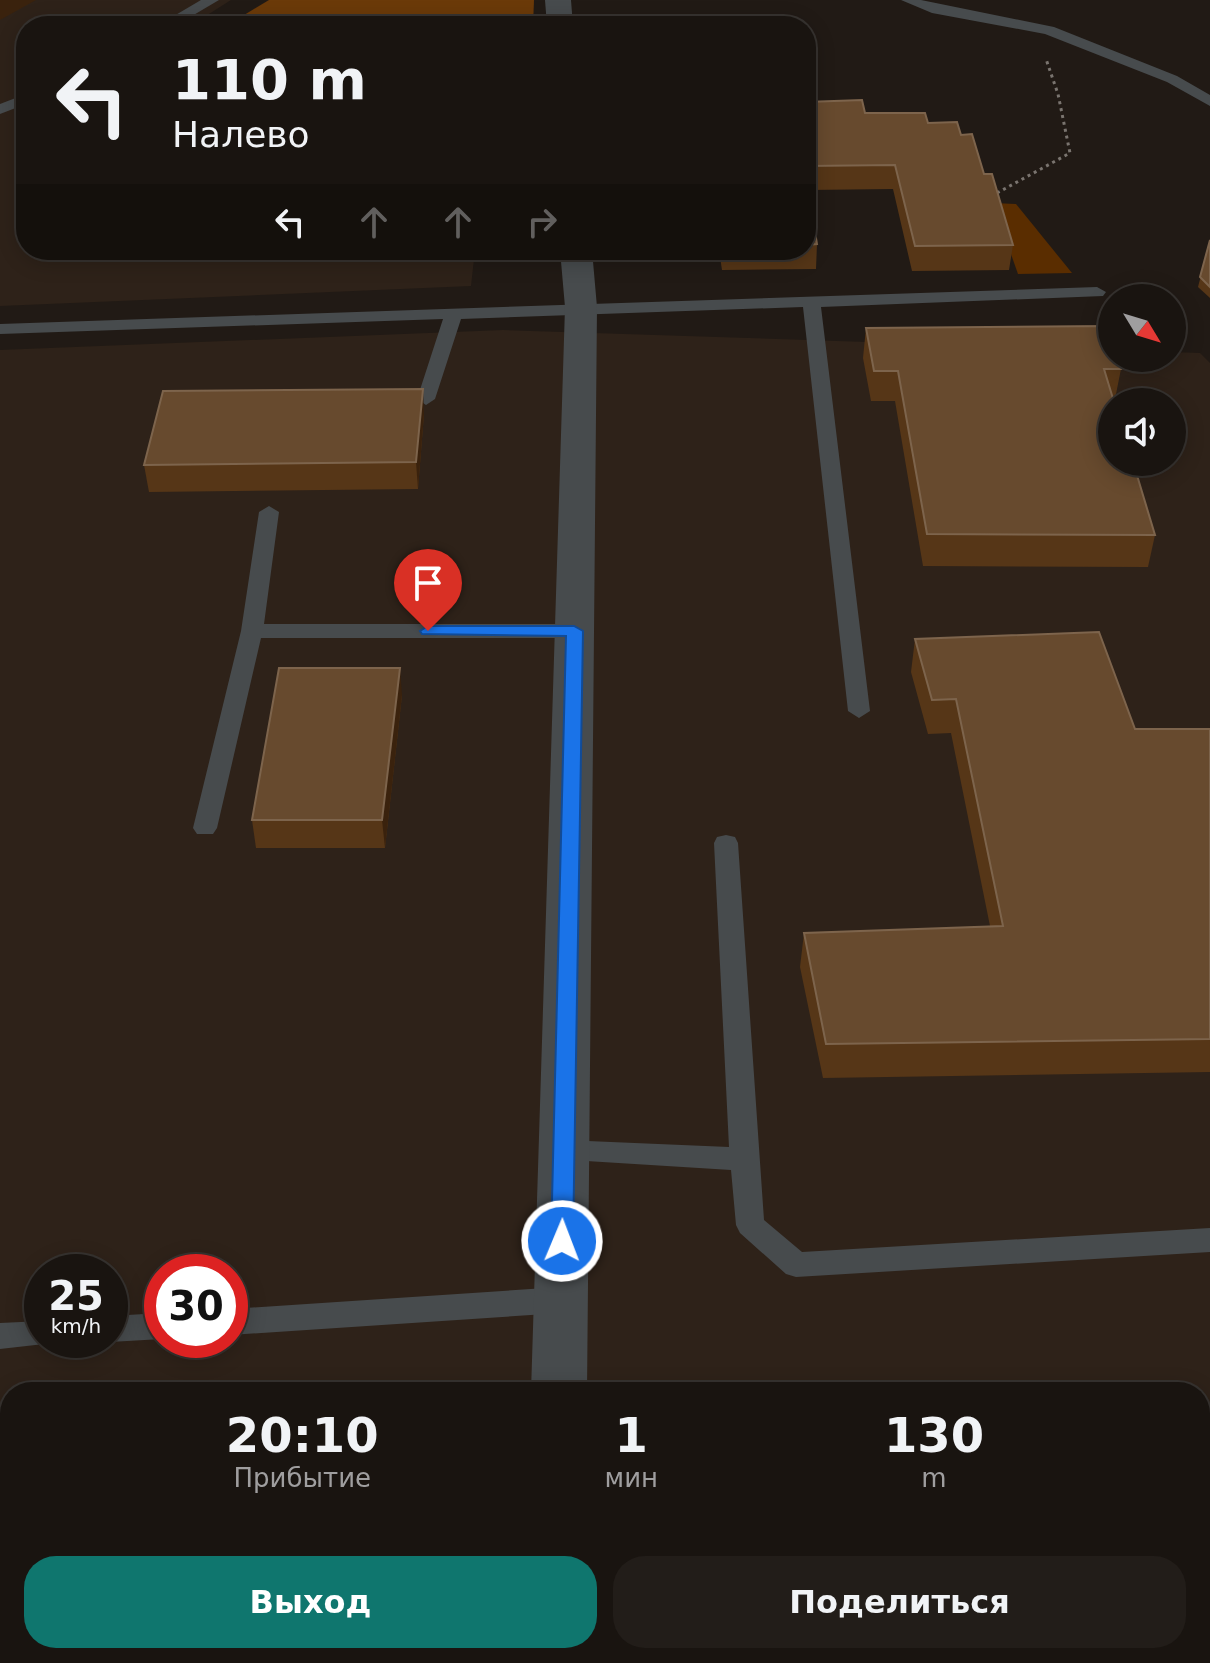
<!DOCTYPE html>
<html lang="ru">
<head>
<meta charset="utf-8">
<style>
	:root { --surface:#191410; --page:#221d19; --text:#f1f3f6; --muted:#9f9e9f; --line:#373330; --accent:#0f766e }
	body { margin:0; font-family:"DejaVu Sans",sans-serif; background:var(--page); color:var(--text); height:100vh; display:flex; flex-direction:column; font-size:30px; white-space:nowrap }
	* { box-sizing:border-box; margin:0 }
	p { font-size:26px; color:var(--muted) }
	.icon { flex:none; width:44px; height:44px; fill:none; stroke:currentColor; stroke-width:2; stroke-linecap:round; stroke-linejoin:round }
	.map { position:relative; flex:1; overflow:hidden }
	.side { position:absolute; left:0px; top:1382px; width:1210px; height:282px; display:flex; flex-direction:column; background:var(--surface); border-radius:32px 32px 0 0; box-shadow:0 4px 20px #0003,0 0 0 2px var(--line) }
	.side>* { flex:none }
	.banner { position:absolute; left:16px; top:16px; width:800px; height:244px; border-radius:32px; box-shadow:0 4px 20px #0003,0 0 0 2px var(--line); background:#191410; color:var(--text); overflow:hidden }
	.needle { width:52px; rotate:128deg }
	.fabs { position:absolute; left:1098px; top:284px; display:grid; gap:16px }
	.fabs a { display:grid; place-items:center; width:88px; height:88px; border-radius:50%; background:var(--surface); box-shadow:0 4px 20px #0003,0 0 0 2px var(--line); font-size:40px }
	.speed { position:absolute; left:24px; top:1254px; display:flex; gap:16px; font-size:40px; font-weight:700; text-align:center }
	.speed>* { display:grid; place-content:center; width:104px; height:104px; border-radius:50%; background:var(--surface); box-shadow:0 4px 20px #0003,0 0 0 2px var(--line); line-height:1 }
	.speed small { font-size:20px; font-weight:400 }
	.speed .limit { border:12px solid #d22; background:#fff; color:#111 }
	.pin { position:absolute; display:grid; place-items:center; width:68px; height:68px; color:#fff; margin:-82px -34px; border-radius:50% 50% 50% 0; rotate:-45deg; box-shadow:0 0 8px #0007 }
	.pin .icon { rotate:45deg }
	.me { position:absolute; width:88px; margin:-44px; rotate:1deg; stroke-linejoin:round; filter:drop-shadow(0 0 6px #0008) }
	.turn { display:flex; align-items:center; gap:28px; height:168px; padding:0 24px; font-size:36px }
	.turn .icon { width:104px; height:104px; stroke-width:2.5 }
	.turn b { display:block; font-size:56px; line-height:68px }
	.lanes { display:flex; align-items:center; height:76px; padding:0 24px; background:#0003; justify-content:center; gap:40px; direction:ltr }
	.lanes .off { opacity:.35 }
	.eta { display:flex; justify-content:space-evenly; align-items:center; height:136px; text-align:center }
	.eta b { font-size:48px; font-weight:700; line-height:56px }
	.primary-button { display:flex; gap:16px; margin-top:auto; padding:16px 24px }
	.primary-button a { flex:1; height:92px; border-radius:32px; background:var(--accent); color:#fff; font-size:32px; font-weight:700; line-height:92px; text-align:center }
	.primary-button a+a { background:var(--page); color:var(--text) }
	.map>svg:first-child { display:block }
</style>
</head>
<body>
<div class="map">
<svg width="1210" height="1663" viewBox="0 0 1210 1663">
	<rect width="100%" height="100%" fill="#211a15"/>
	<g fill="#2e2219" fill-rule="evenodd">
		<polygon points="0,0 231,0 190,26 26,26 26,250 475,250 471,286 0,306"/>
		<path d="M503 330 1112 350V358H1172V352L1200 353 1210 363V1663H0V350ZM1112 402H1172V462H1112ZM42 1272H110V1340H42ZM162 1272H230V1340H162ZM10 1392H1200V1654H10Z"/>
	</g>
	<polygon fill="#5a2d00" points="993,203 1016,204 1072,273 1018,274"/>
	<polygon fill="#6b3a09" points="269,0 534,0 533,26 226,26"/>
	<g fill="none" stroke-linecap="round" stroke-linejoin="round">
		<polyline stroke="#7a746f" stroke-width="3" stroke-dasharray="3 4" stroke-linecap="butt" points="997,193 1070,153 1058,94 1046,59"/>
		<g fill="#474b4d" fill-rule="evenodd">
			<polygon points="201,0 219,0 175,26 157,26"/>
			<polygon points="901,0 921,0 1054,27 1177,76 1210,95 1210,106 1167,82 1045,34 932,13"/>
			<polygon points="26,94 26,104 0,114 0,104"/>
			<polygon points="1097,287 1106,292 1103,296 821,307 870,711 859,718 848,711 803,307 461,319 435,399 426,405 417,399 443,319 0,334 0,324"/>
			<polygon points="269,506 279,512 264,624 574,624 585,631 574,638 261,638 217,828 213,834 197,834 193,828 241,631 259,512"/>
			<polygon points="726,835 735,837 738,843 764,1220 802,1252 1210,1228 1210,1252 796,1277 786,1274 740,1233 736,1225 731,1170 554,1159 550,1151 554,1143 564,1140 729,1147 714,843 717,837"/>
			<polygon points="561,1287 571,1291 576,1300 571,1309 561,1313 230,1335 230,1309"/>
			<polygon points="162,1313 162,1339 110,1342 105,1340 110,1340 110,1316"/>
			<polygon points="42,1321 42,1340 54,1340 53,1343 0,1349 0,1323"/>
		</g>
		<g fill="#474b4d" fill-rule="evenodd">
			<polygon points="545,0 571,0 573,26 547,26"/>
			<polygon points="560,250 592,250 597,307 587,1392 531,1392 565,307"/>
			<rect x="523" y="1654" width="62" height="9"/>
		</g>
	</g>
	<g fill="#563617">
		<polygon points="806,102 928,123 984,174 1013,245 1009,270 912,271 893,189 808,190 817,244 816,269 722,270 719,250 806,250"/>
		<polygon points="1210,240 1210,298 1198,287"/>
		<polygon points="866,328 1121,369 1115,399 1113,399 1155,535 1148,567 923,566 895,401 871,401 863,358"/>
		<polygon points="424,414 418,489 149,492 144,465"/>
		<polygon points="915,639 1135,729 1210,729 1210,1072 823,1078 800,967 804,933 990,926 951,733 928,734 911,672"/>
		<polygon points="402,695 385,848 256,848 252,820"/>
	</g>
	<g fill="#3a220d">
		<polygon points="0,0 36,0 0,20"/>
		<polygon points="423,389 424,414 418,489 416,462"/>
		<polygon points="400,668 402,695 385,848 382,820"/>
		<polygon points="267,1654 277,1654 276,1663 266,1663"/>
	</g>
	<g fill="#674a2e" stroke="#7d644c" stroke-width="2">
		<polygon points="862,100 865,113 925,113 928,123 957,122 961,135 972,134 984,174 992,174 1013,245 915,246 895,165 806,166 806,102"/>
		<polygon points="806,178 817,244 806,245"/>
		<polygon points="1210,240 1210,287 1200,277"/>
		<polygon points="1106,326 1112,344 1112,358 1117,358 1121,369 1104,369 1114,402 1112,402 1112,462 1133,462 1155,535 927,534 898,371 874,371 866,328"/>
		<polygon points="423,389 416,462 144,465 163,391"/>
		<polygon points="1099,632 1135,729 1210,729 1210,1039 826,1044 804,933 1003,926 956,699 932,700 915,639"/>
		<polygon points="279,668 400,668 382,820 252,820"/>
		<polygon points="294,1383 293,1392 110,1392 110,1387"/>
		<polygon points="65,1654 267,1654 266,1663 63,1663"/>
	</g>
	<polygon fill="#1a73e8" stroke="#114b97" stroke-width="2" points="428,626 574,626 583,631 573,1241 570,1247 555,1247 551,1241 566,636 422,634 420,631"/>
</svg>
<div class="fabs">
<a><svg class="needle" viewBox="-14 -14 28 28"><path d="M0-13l5 13h-10z" fill="#e53935"/><path d="M0 13l5-13h-10z" fill="#9f9e9f"/></svg></a>
<a><svg class="icon" aria-label="sound" viewBox="0 0 24 24"><path d="M4 9h4l5-4v14l-5-4H4zM17 9q2 3 0 6"/></svg></a>
</div>
<div class="speed"><div>25<small>km/h</small></div><div class="limit">30</div></div>
<div class="pin" style="left:428px;top:631px;background:#d93025"><svg class="icon" aria-label="arrive" viewBox="0 0 24 24"><path d="M6 21V4h12l-3 4 3 4H6"/></svg></div>
<svg class="me" style="left:562px;top:1241px" viewBox="-20 -20 40 40"><circle r="17" fill="#1a73e8" stroke="#fff" stroke-width="3"/><path d="M0-11L8 9 0 5-8 9z" fill="#fff"/></svg>
<div class="banner">
<div class="turn"><svg class="icon" aria-label="left" viewBox="0 0 24 24"><path d="M17 20v-9H6M10 6l-5 5 5 5"/></svg><div><b>110 m</b>Налево</div></div>
<div class="lanes"><svg class="icon" aria-label="left" viewBox="0 0 24 24"><path d="M17 20v-9H6M10 6l-5 5 5 5"/></svg><svg class="icon off" aria-label="ahead" viewBox="0 0 24 24"><path d="M12 20V5M6 11l6-6 6 6"/></svg><svg class="icon off" aria-label="ahead" viewBox="0 0 24 24"><path d="M12 20V5M6 11l6-6 6 6"/></svg><svg class="icon off" aria-label="right" viewBox="0 0 24 24"><path d="M7 20v-9h11M14 6l5 5-5 5"/></svg></div>
</div>
<section class="side">
<div class="eta">
<div><b>20:10</b><p>Прибытие</p></div>
<div><b>1</b><p>мин</p></div>
<div><b>130</b><p>m</p></div>
</div>
<div class="primary-button"><a>Выход</a><a>Поделиться</a></div>
</section>
</div>
</body>
</html>
